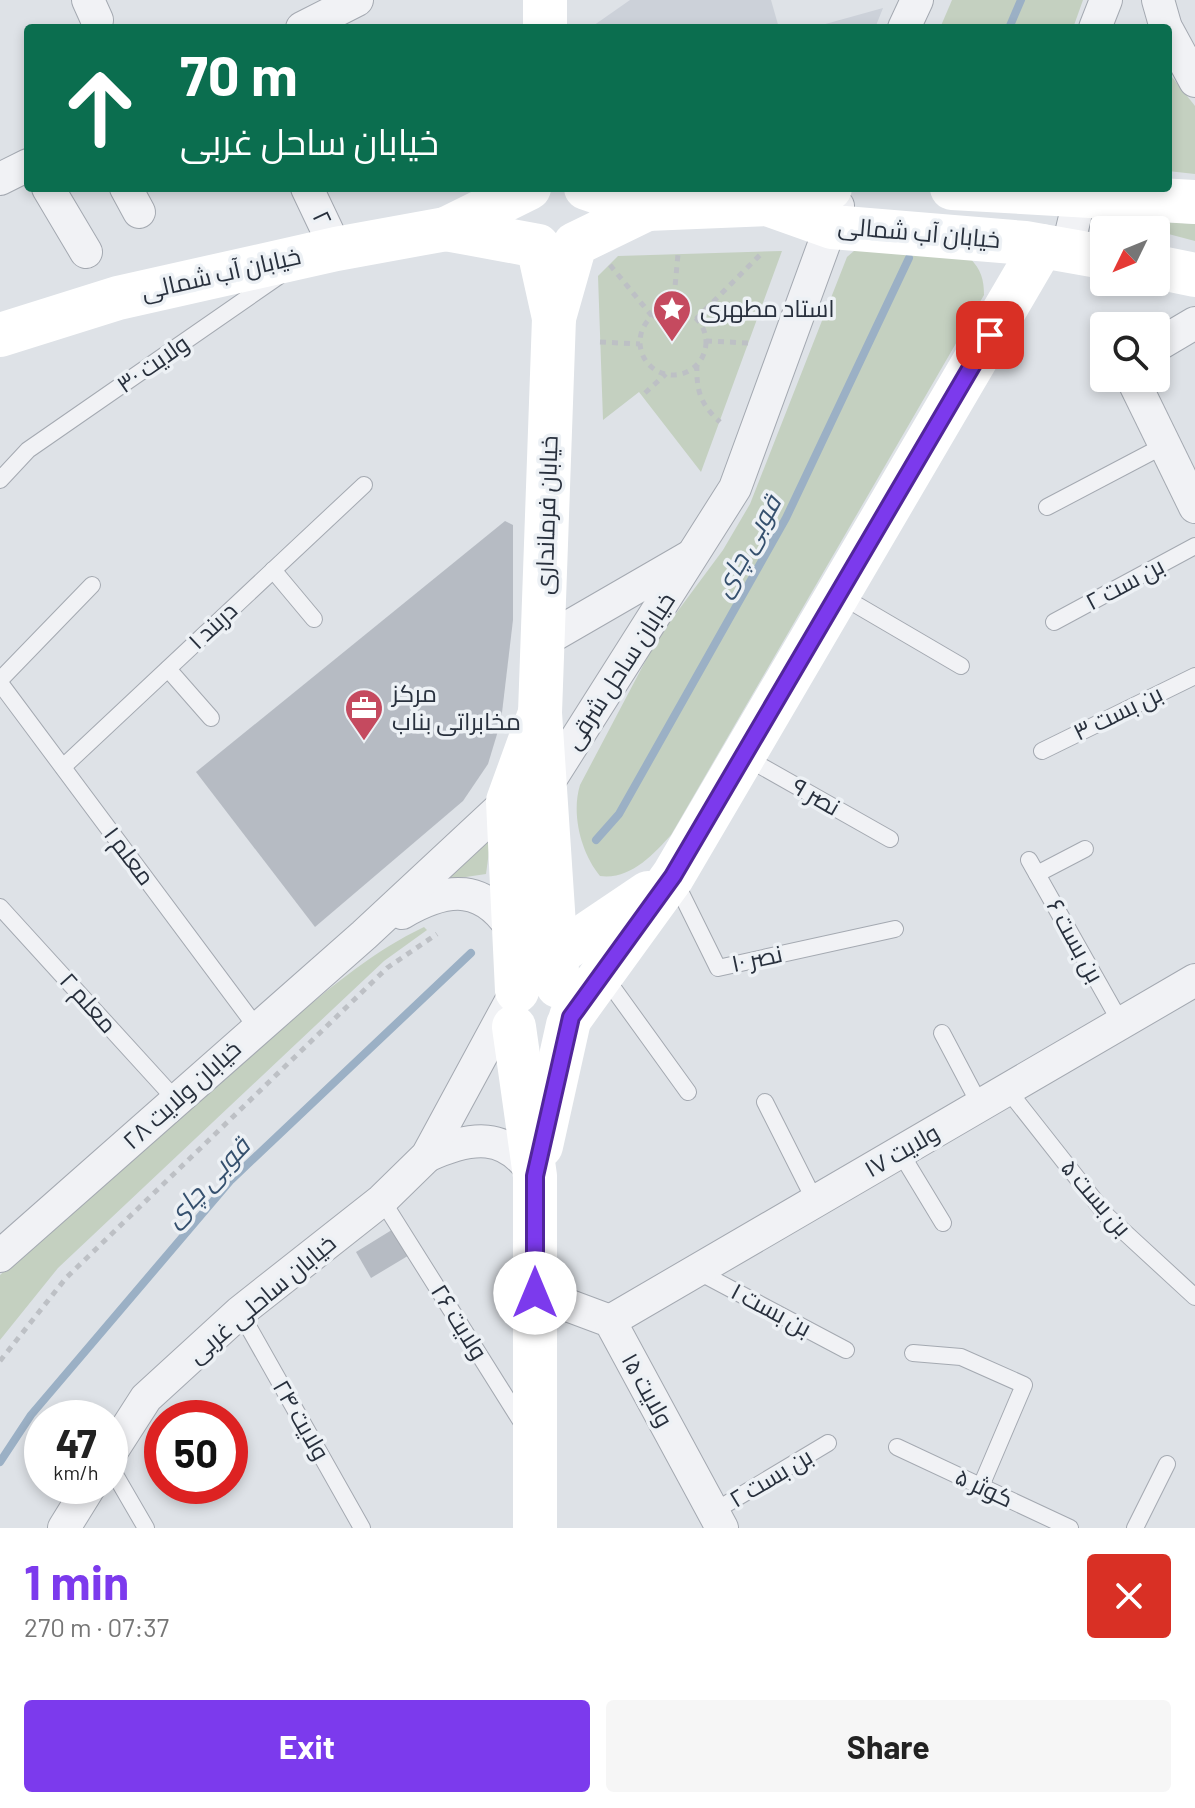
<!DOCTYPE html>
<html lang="en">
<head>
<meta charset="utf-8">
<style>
	:root { --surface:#fff; --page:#f6f6f6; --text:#222; --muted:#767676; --accent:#7c3aed }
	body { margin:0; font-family:Barlow,Cairo,sans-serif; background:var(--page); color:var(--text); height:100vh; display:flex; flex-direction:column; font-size:30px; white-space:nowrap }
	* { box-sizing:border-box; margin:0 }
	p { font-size:26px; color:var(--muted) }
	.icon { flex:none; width:44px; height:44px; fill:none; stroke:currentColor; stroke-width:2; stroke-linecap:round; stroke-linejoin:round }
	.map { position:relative; height:1528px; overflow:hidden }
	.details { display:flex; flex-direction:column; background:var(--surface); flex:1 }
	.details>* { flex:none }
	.hud { position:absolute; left:24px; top:24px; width:1148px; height:168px; border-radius:8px; box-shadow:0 4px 12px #0003; background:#0b6e4f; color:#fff; overflow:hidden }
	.needle { width:52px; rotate:227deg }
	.fabs { position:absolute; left:1090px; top:216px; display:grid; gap:16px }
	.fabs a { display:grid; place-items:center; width:80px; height:80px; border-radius:8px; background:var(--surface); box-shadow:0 4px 12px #0003; font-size:40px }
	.speed { position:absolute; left:24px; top:1400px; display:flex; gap:16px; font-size:40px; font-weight:700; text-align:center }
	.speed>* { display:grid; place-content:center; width:104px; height:104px; border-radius:50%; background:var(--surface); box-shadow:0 4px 12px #0003; line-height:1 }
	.speed small { font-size:20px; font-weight:400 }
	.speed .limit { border:12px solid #d22; background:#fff; color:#111 }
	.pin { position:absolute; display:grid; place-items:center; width:68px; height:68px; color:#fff; margin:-34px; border-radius:16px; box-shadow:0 4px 12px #0006 }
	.me { position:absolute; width:88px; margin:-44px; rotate:0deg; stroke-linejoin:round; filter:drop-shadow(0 0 6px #0008) }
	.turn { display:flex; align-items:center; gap:28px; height:168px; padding:0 24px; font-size:36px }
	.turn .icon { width:104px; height:104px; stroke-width:2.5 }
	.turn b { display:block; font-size:56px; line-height:68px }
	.round { display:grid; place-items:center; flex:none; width:84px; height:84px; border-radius:8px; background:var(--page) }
	.summary { display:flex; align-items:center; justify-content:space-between; height:136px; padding:0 24px }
	h1 { font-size:48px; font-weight:700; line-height:60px; color:var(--accent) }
	.action { display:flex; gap:16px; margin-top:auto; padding:16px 24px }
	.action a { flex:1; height:92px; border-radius:8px; background:var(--accent); color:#fff; font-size:32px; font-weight:700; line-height:92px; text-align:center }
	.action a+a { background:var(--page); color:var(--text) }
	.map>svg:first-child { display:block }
</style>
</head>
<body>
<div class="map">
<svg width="1195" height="1528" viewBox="0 0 1195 1528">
	<rect width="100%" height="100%" fill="#dee2e7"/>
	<g fill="#ccd1d9">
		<polygon points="630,0 771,0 779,28 590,28"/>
		<polygon points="883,8 875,28 811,28"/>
	</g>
	<g fill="#c4d0c0">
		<polygon points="952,0 1083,0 1073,28 940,28"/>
		<polygon points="1168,72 1195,106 1195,174 1168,171"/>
		<polygon points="1104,217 1195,224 1195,241"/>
		<path d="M862 244 970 258C981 270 984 279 984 295L671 835C653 855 630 880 600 876 581 853 571 814 580 785L657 639 723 550 750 504 847 257Z"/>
		<polygon points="782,251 701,472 639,392 603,420 598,276 618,256"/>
		<polygon points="491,837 486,874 432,882"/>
		<path d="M424 927 427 930 384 961 58 1268 0 1340V1275C89 1194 178 1113 271 1037 320 997 367 954 424 927Z"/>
	</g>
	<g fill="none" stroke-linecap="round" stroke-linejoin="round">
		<g stroke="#9bb0c5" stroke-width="8">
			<polyline points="1009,28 1021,0"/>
			<polyline points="596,840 619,814 786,518 909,258"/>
			<polyline points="0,1462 31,1415 231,1180 471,953"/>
		</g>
	</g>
	<g fill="#b6bbc3">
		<polygon points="505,521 513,525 513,620 501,721 488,764 463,801 315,927 196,772"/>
		<polygon points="395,1228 411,1254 371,1278 356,1252"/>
	</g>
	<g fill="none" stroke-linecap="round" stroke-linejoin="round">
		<g stroke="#a4a9b1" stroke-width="18">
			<g id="lane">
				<polyline points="0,480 28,450 279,276"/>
				<polyline points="1047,507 1165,445"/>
				<polyline points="273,570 314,619"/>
				<polyline points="838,594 961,666"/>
				<polyline points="1054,622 1195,546"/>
				<polyline points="168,669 211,718"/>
				<polyline points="0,680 92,585"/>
				<polyline points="0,683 257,1028"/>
				<polyline points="1042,751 1195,676"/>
				<polyline points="745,757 890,839"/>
				<polyline points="63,767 364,485"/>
				<polyline points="1029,860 1121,1023"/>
				<polyline points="1037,874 1085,849"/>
				<polyline points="675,881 718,968 895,929"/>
				<polyline points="0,907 176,1100"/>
				<polyline points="605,977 688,1092"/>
				<polyline points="942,1033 980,1105"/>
				<polyline points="1007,1089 1107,1216 1195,1297"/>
				<polyline points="765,1102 815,1201"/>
				<polyline points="900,1152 943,1223"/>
				<polyline points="382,1200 524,1426"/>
				<polyline points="697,1271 846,1350"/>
				<polyline points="240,1312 362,1528"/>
				<polyline points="913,1353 961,1357 1024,1385 981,1486"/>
				<polyline points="897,1447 1070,1528"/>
				<polyline points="110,1466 146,1528"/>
				<polyline points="713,1512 828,1443"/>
				<polyline points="1135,1528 1167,1464"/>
			</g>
		</g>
		<g stroke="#a4a9b1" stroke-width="34">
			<g id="street">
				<polyline points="88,0 97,20"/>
				<polyline points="1158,0 1166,28"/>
				<polyline points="302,28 357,0"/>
				<polyline points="904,28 917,0"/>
				<polyline points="1095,28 1106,0"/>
				<polyline points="1168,31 1195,81"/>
				<polyline points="0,179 28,165"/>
				<polyline points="48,188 86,252"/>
				<polyline points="126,188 139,212"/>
				<polyline points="307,188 336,249"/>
				<polyline points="1067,250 1082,188"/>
				<polyline points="1156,346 1195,323"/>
				<polyline points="1132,378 1195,507"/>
				<polyline points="542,642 689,557"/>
				<polyline points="545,788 735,488 838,206"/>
				<path d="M402 913C448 886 485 883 515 934"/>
				<path d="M427 1156C471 1136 507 1131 535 1176"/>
				<polyline points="0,1256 364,935 508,801"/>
				<polyline points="535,1293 610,1321 722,1528"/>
				<polyline points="610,1321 1195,980"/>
				<polyline points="110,1454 146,1398 240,1312 382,1200 427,1156 512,999"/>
				<polyline points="64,1528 90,1486"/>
			</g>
		</g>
		<g stroke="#bdc0c5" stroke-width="5" stroke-dasharray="6 6" stroke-linecap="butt">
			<polyline points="610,265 652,316"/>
			<polyline points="673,309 678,254"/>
			<circle cx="673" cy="342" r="33"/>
			<polyline points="696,319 763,252"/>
			<polyline points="706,341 749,343"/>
			<polyline points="600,342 640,344"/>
			<path d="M697 365C696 391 701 405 720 422"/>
			<polyline points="645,393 666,374"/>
			<polyline points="0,1361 66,1278 387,968 437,934"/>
		</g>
		<use href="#lane" stroke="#f1f2f5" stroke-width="16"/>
		<use href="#street" stroke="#f1f2f5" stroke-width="32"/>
		<g stroke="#fff" stroke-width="44">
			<polyline points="545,0 545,28"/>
			<polyline points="529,188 446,229 538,246 554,318 575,244 647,209 586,188"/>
			<polyline points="830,188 767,204 832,227 1025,243 1104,257"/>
			<polyline points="952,188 1195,202"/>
			<polyline points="647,209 767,204"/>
			<polyline points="1156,267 1195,275"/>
			<polyline points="0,335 118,298 336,249 446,229"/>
			<polyline points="540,713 554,318"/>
			<polyline points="556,955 648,893"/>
			<polyline points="517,991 508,801 540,713 558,986"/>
			<polyline points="571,1017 673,876 1042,246"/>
			<polyline points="514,1027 535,1176 535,1528"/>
			<polyline points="541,1146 568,1025"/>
		</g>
	</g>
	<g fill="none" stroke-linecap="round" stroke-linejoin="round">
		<g stroke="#51269a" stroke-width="20">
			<polyline id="route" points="535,1293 535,1176 571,1017 673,876 990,335"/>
		</g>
		<use href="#route" stroke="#7c3aed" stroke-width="14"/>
	</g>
	<defs>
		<g id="sight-pin" transform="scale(2)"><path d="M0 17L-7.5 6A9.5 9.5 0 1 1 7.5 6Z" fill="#c54a5f" stroke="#edf1f5"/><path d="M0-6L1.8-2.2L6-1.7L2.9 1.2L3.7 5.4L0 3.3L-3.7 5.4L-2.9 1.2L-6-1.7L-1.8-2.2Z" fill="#fff"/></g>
		<g id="office-pin" transform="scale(2)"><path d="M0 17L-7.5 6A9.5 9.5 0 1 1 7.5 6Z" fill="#c54a5f" stroke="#edf1f5"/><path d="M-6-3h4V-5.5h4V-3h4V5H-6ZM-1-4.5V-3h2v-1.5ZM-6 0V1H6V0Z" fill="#fff"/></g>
	</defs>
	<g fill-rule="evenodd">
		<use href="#sight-pin" x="672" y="309"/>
		<use href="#office-pin" x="364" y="708"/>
	</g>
	<g text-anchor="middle" stroke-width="7" stroke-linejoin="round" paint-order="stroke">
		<g font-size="24" fill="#28303d" stroke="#edf1f5">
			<text transform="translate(322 218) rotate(65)" y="8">۲</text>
			<text transform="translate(919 233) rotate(5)" y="8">خیابان آب شمالی</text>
			<text transform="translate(221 274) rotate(-13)" y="8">خیابان آب شمالی</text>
			<text transform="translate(153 364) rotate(-35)" y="8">ولایت ۳۰</text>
			<text transform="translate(547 515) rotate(-88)" y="8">خیابان فرمانداری</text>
			<text transform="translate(1125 584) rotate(-28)" y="8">بن ست ۲</text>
			<text transform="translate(213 626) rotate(-43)" y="8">دربند ۱</text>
			<text transform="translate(620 671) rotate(-57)" y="8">خیابان ساحل شرقی</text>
			<text transform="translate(1118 713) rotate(-26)" y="8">بن بست ۳</text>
			<text transform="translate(816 797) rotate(30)" y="8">نصر ۹</text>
			<text transform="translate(129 856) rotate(53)" y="8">معلم ۱</text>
			<text transform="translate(1075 941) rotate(61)" y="8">بن بست ۶</text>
			<text transform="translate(757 959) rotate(-12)" y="8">نصر ۱۰</text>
			<text transform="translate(88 1003) rotate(48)" y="8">معلم ۲</text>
			<text transform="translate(182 1095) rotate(-42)" y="8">خیابان ولایت ۲۸</text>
			<text transform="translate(902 1151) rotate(-30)" y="8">ولایت ۱۷</text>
			<text transform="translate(1096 1198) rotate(49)" y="8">بن بست ۵</text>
			<text transform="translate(262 1299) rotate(-40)" y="8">خیابان ساحلی غربی</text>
			<text transform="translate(771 1310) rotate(28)" y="8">بن بست ۱</text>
			<text transform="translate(459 1322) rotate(58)" y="8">ولایت ۲۶</text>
			<text transform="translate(647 1390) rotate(61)" y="8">ولایت ۱۵</text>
			<text transform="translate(301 1420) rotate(60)" y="8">ولایت ۲۴</text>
			<text transform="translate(771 1478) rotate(-31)" y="8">بن بست ۲</text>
			<text transform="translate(984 1488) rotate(25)" y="8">کوثر ۵</text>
		</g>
		<g font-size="24" fill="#28303d" stroke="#edf1f5" text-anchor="start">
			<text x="700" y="317">استاد مطهری</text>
			<text x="392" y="702">مرکز<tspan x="392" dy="28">مخابراتی بناب</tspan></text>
		</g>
		<g font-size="26" font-style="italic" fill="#35506e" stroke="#edf1f5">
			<text transform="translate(747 546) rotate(-61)" y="9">قوبی چای</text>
			<text transform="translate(207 1182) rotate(-47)" y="9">قوبی چای</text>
		</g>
	</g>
</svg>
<div class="fabs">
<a><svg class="needle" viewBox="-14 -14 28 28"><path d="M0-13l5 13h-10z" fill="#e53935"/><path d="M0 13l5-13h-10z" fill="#767676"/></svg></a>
<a><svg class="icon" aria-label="search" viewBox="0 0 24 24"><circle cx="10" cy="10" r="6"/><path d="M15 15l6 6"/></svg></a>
</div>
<div class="speed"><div>47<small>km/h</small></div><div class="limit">50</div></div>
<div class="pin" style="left:990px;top:335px;background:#d93025"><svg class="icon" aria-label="arrive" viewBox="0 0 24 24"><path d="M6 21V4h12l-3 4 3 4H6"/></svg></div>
<svg class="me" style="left:535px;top:1293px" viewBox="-20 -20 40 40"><circle r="19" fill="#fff"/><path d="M0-13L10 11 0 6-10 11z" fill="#7c3aed"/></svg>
<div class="hud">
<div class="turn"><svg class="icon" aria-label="ahead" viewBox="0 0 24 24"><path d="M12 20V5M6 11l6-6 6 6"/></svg><div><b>70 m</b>خیابان ساحل غربی</div></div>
</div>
</div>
<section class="details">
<div class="summary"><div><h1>1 min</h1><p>270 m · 07:37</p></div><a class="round" style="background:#d93025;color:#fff"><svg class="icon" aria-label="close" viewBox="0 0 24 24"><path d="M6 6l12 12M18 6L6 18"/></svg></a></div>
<div class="action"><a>Exit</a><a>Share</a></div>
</section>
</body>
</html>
